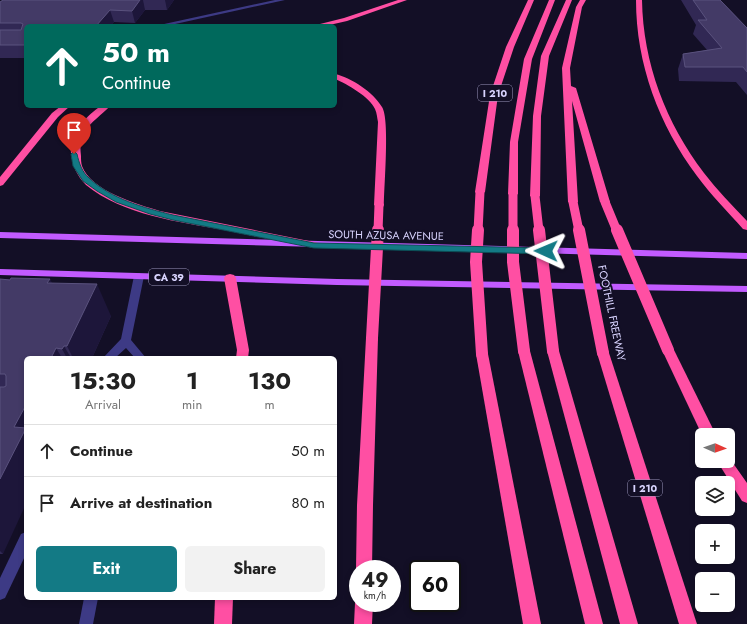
<!DOCTYPE html>
<html lang="en">
<head>
<meta charset="utf-8">
<style>
	:root { --surface:#fff; --page:#f2f2f2; --text:#222; --muted:#767676; --line:#e0e0e0; --accent:#137a85 }
	body { margin:0; font-family:Jost,sans-serif; background:var(--page); color:var(--text); height:100vh; display:flex; flex-direction:column; font-size:15px; white-space:nowrap }
	* { box-sizing:border-box; margin:0 }
	p { font-size:13px; color:var(--muted) }
	.icon { flex:none; width:22px; height:22px; fill:none; stroke:currentColor; stroke-width:2; stroke-linecap:round; stroke-linejoin:round }
	.map { position:relative; flex:1; overflow:hidden }
	.sheet { position:absolute; left:24px; top:356px; width:313px; height:244px; display:flex; flex-direction:column; background:var(--surface); border-radius:6px; box-shadow:0 2px 6px #0003 }
	.sheet>* { flex:none }
	.guide { position:absolute; left:24px; top:24px; width:313px; height:84px; border-radius:6px; box-shadow:0 2px 6px #0003; background:#00695c; color:#fff; overflow:hidden }
	.needle { width:26px; rotate:92deg }
	.tools { position:absolute; left:695px; top:428px; display:grid; gap:8px }
	.tools a { display:grid; place-items:center; width:40px; height:40px; border-radius:6px; background:var(--surface); box-shadow:0 2px 6px #0003; font-size:20px }
	.speed { position:absolute; left:349px; top:560px; display:flex; gap:8px; font-size:20px; font-weight:700; text-align:center }
	.speed>* { display:grid; place-content:center; width:52px; height:52px; border-radius:50%; background:var(--surface); box-shadow:0 2px 6px #0003; line-height:1 }
	.speed small { font-size:10px; font-weight:400 }
	.speed .limit { border:2px solid #111; border-radius:6px; background:#fff; color:#111 }
	.pin { position:absolute; display:grid; place-items:center; width:34px; height:34px; color:#fff; margin:-41px -17px; border-radius:50% 50% 50% 0; rotate:-45deg; box-shadow:0 0 4px #0007 }
	.pin .icon { rotate:45deg }
	.me { position:absolute; width:44px; margin:-22px; rotate:271deg; stroke-linejoin:round; filter:drop-shadow(0 0 3px #0008) }
	.turn { display:flex; align-items:center; gap:14px; height:84px; padding:0 12px; font-size:18px }
	.turn .icon { width:52px; height:52px; stroke-width:2.5 }
	.turn b { display:block; font-size:28px; line-height:34px }
	.eta { display:flex; justify-content:space-evenly; align-items:center; height:68px; text-align:center }
	.eta b { font-size:24px; font-weight:700; line-height:28px }
	.button { display:flex; gap:8px; margin-top:auto; padding:8px 12px }
	.button a { flex:1; height:46px; border-radius:6px; background:var(--accent); color:#fff; font-size:16px; font-weight:700; line-height:46px; text-align:center }
	.button a+a { background:var(--page); color:var(--text) }
	ul { padding:0; list-style:none }
	li { display:flex; align-items:center; gap:12px; height:52px; padding:0 12px; border-top:1px solid var(--line) }
	li div { flex:1 }
	li b { display:block; font-size:15px }
	li em { font-style:normal }
	.map>svg:first-child { display:block }
</style>
</head>
<body>
<div class="map">
<svg width="747" height="624" viewBox="0 0 747 624">
	<rect width="100%" height="100%" fill="#130f26"/>
	<g fill="none" stroke-linecap="round" stroke-linejoin="round">
		<g fill="#3d3a85" fill-rule="evenodd">
			<polygon points="139,273 144,276 131,340 146,358 135,358 126,348 115,358 103,358 121,339 134,276"/>
			<polygon points="26,532 26,554 5,598 0,600 0,578 21,534"/>
			<polygon points="84,598 98,598 93,624 79,624"/>
		</g>
		<polygon fill="#3d3a85" fill-rule="evenodd" points="275,0 285,0 166,26 155,26"/>
		<g fill="#c25bff" fill-rule="evenodd">
			<polygon points="0,232 747,253 747,259 0,238"/>
			<polygon points="0,269 337,279 747,286 747,292 337,285 0,275"/>
		</g>
		<g fill="#ff4fa3" fill-rule="evenodd">
			<polygon points="398,0 407,0 347,21 325,26 312,26 344,18"/>
			<polygon points="528,0 534,0 514,47 498,95 485,192 480,195 477,194 475,192 490,95 506,47"/>
			<polygon points="549,0 555,0 532,59 518,142 518,194 513,197 508,194 510,142 524,59"/>
			<polygon points="566,0 572,0 549,56 541,116 540,196 535,199 530,196 533,116 541,56"/>
			<polygon points="580,0 586,0 582,7 570,68 571,86 576,88 610,202 605,205 600,202 572,101 578,202 573,205 568,202 562,68 576,7"/>
			<path d="M636 0H642C643 63 666 123 704 173 717 190 732 205 747 221V230L743 229C728 212 711 195 697 176 659 125 636 64 636 0Z"/>
			<path d="M335 74C352 78 373 92 382 107 390 119 384 187 384 205L383 207 379 208 374 205 378 122C377 118 377 113 375 109 370 97 347 84 335 79Z"/>
			<polygon points="61,106 70,106 58,117 3,185 0,186 0,177 52,113"/>
			<path d="M101 106H110C102 115 91 121 84 133 80 141 80 147 81 156 81 159 81 163 82 166 91 191 137 204 160 211L314 242 318 243 319 245 318 247 314 248C284 242 254 236 224 230 180 222 122 215 86 185 77 176 72 165 71 153 69 134 86 116 101 106Z"/>
			<polygon points="230,274 234,275 236,278 249,350 248,358 236,358 237,350 224,278 226,275"/>
			<polygon points="372,333 376,335 378,338 373,505 372,569 358,569 358,575 356,569 357,505 366,338 368,335"/>
			<polygon points="668,345 672,347 674,350 716,435 702,435 662,350 664,347"/>
			<polygon points="524,346 529,348 530,351 603,624 585,624 518,351 519,348"/>
			<polygon points="553,346 558,348 559,351 638,624 620,624 547,351 548,348"/>
			<polygon points="603,348 608,350 609,353 697,624 679,624 597,353 598,350"/>
			<polygon points="482,349 487,351 488,354 541,624 523,624 476,354 477,351"/>
			<polygon points="728,456 747,483 747,503 742,501 717,461 728,461"/>
			<polygon points="358,597 358,603 373,603 372,624 354,624 355,603"/>
			<polygon points="215,598 233,598 232,624 214,624"/>
		</g>
		<g stroke="#ff4fa3" stroke-width="9">
			<polyline points="513,194 513,231"/>
			<polyline points="535,196 539,231"/>
			<polyline points="573,202 579,231"/>
			<polyline points="605,202 617,231"/>
			<polyline points="378,231 379,205"/>
			<polyline points="478,231 480,192"/>
		</g>
		<g stroke="#ff4fa3" stroke-width="12">
			<polyline points="478,230 476,262 482,354"/>
			<polyline points="513,230 513,262 524,351"/>
			<polyline points="539,230 553,351"/>
			<polyline points="579,230 603,353"/>
			<polyline points="617,230 668,350"/>
			<polyline points="372,338 378,230"/>
		</g>
	</g>
	<g fill="#312854">
		<polygon points="3,0 174,0 167,10 145,10 135,23 114,22 110,26 26,26 26,58 0,58 0,2"/>
		<polygon points="681,0 720,0 747,28 747,95 736,82 679,81 678,69 683,54 707,50 693,34 696,25"/>
		<polygon points="0,279 53,283 111,316 92,358 26,358 3,554 0,554"/>
	</g>
	<g fill="#1d163a">
		<polygon points="140,0 143,0 145,10 135,23 132,11"/>
		<polygon points="165,0 174,0 167,10"/>
		<polygon points="110,10 114,22 110,26 96,26"/>
		<polygon points="50,279 66,310 47,283"/>
		<polygon points="97,284 111,316 92,358 73,358 67,346"/>
		<polygon points="64,346 71,358 67,358 62,349"/>
		<polygon points="56,348 62,358 51,358"/>
		<polygon points="26,405 26,504 3,554 0,551 0,479 14,427"/>
	</g>
	<g fill="#433a66" stroke="#5a527e">
		<polygon points="3,0 140,0 132,11 110,10 96,26 26,26 26,45 0,45 0,30 21,30 23,24 21,23 0,23 0,2"/>
		<polygon points="693,0 720,0 747,28 747,72 743,67 685,67 683,54 722,48 698,20 707,20"/>
		<polygon points="11,278 50,279 47,283 97,284 67,346 64,346 62,349 56,348 51,358 26,358 26,405 14,427 26,428 0,479 0,387 4,387 6,386 6,376 5,374 0,374 0,279 10,280"/>
	</g>
	<path fill="#137a85" stroke="#0c4f56" d="M74 151 77 154C79 163 82 172 89 178 111 199 145 208 173 215L314 243 546 248 550 251 546 254 314 248 173 220 150 214 116 202 97 191 83 181 73 166 71 154Z"/>
	<g text-anchor="middle" stroke-width="4" stroke-linejoin="round" paint-order="stroke">
		<g fill="#130f26" stroke="#9e99be" stroke-width="1">
			<rect x="478" y="85" width="34" height="16" rx="3"/>
			<rect x="149" y="269" width="40" height="16" rx="3"/>
			<rect x="628" y="480" width="34" height="16" rx="3"/>
		</g>
		<g font-size="10" font-weight="bold" fill="#d9d4ff">
			<text x="495" y="97">I 210</text>
			<text x="169" y="281">CA 39</text>
			<text x="645" y="492">I 210</text>
		</g>
		<g font-size="11" fill="#d9d4ff" stroke="#130f26">
			<text transform="translate(386 235) rotate(1)" y="4">SOUTH AZUSA AVENUE</text>
			<text transform="translate(612 313) rotate(78)" y="4">FOOTHILL FREEWAY</text>
		</g>
	</g>
</svg>
<div class="tools">
<a><svg class="needle" viewBox="-14 -14 28 28"><path d="M0-13l5 13h-10z" fill="#e53935"/><path d="M0 13l5-13h-10z" fill="#767676"/></svg></a>
<a><svg class="icon" aria-label="layers" viewBox="0 0 24 24"><path d="M12 4l9 5-9 5-9-5zM3 14l9 5 9-5"/></svg></a>
<a>+</a>
<a>−</a>
</div>
<div class="speed"><div>49<small>km/h</small></div><div class="limit">60</div></div>
<div class="pin" style="left:74px;top:154px;background:#d93025"><svg class="icon" aria-label="arrive" viewBox="0 0 24 24"><path d="M6 21V4h12l-3 4 3 4H6"/></svg></div>
<svg class="me" style="left:546px;top:251px" viewBox="-20 -20 40 40"><path d="M0-17L14 15 0 8-14 15z" fill="#137a85" stroke="#fff" stroke-width="4"/></svg>
<div class="guide">
<div class="turn"><svg class="icon" aria-label="ahead" viewBox="0 0 24 24"><path d="M12 20V5M6 11l6-6 6 6"/></svg><div><b>50 m</b>Continue</div></div>
</div>
<section class="sheet">
<div class="eta">
<div><b>15:30</b><p>Arrival</p></div>
<div><b>1</b><p>min</p></div>
<div><b>130</b><p>m</p></div>
</div>
<ul>
<li><svg class="icon" aria-label="ahead" viewBox="0 0 24 24"><path d="M12 20V5M6 11l6-6 6 6"/></svg><div><b>Continue</b></div><em>50 m</em></li>
<li><svg class="icon" aria-label="arrive" viewBox="0 0 24 24"><path d="M6 21V4h12l-3 4 3 4H6"/></svg><div><b>Arrive at destination</b></div><em>80 m</em></li>
</ul>
<div class="button"><a>Exit</a><a>Share</a></div>
</section>
</div>
</body>
</html>
